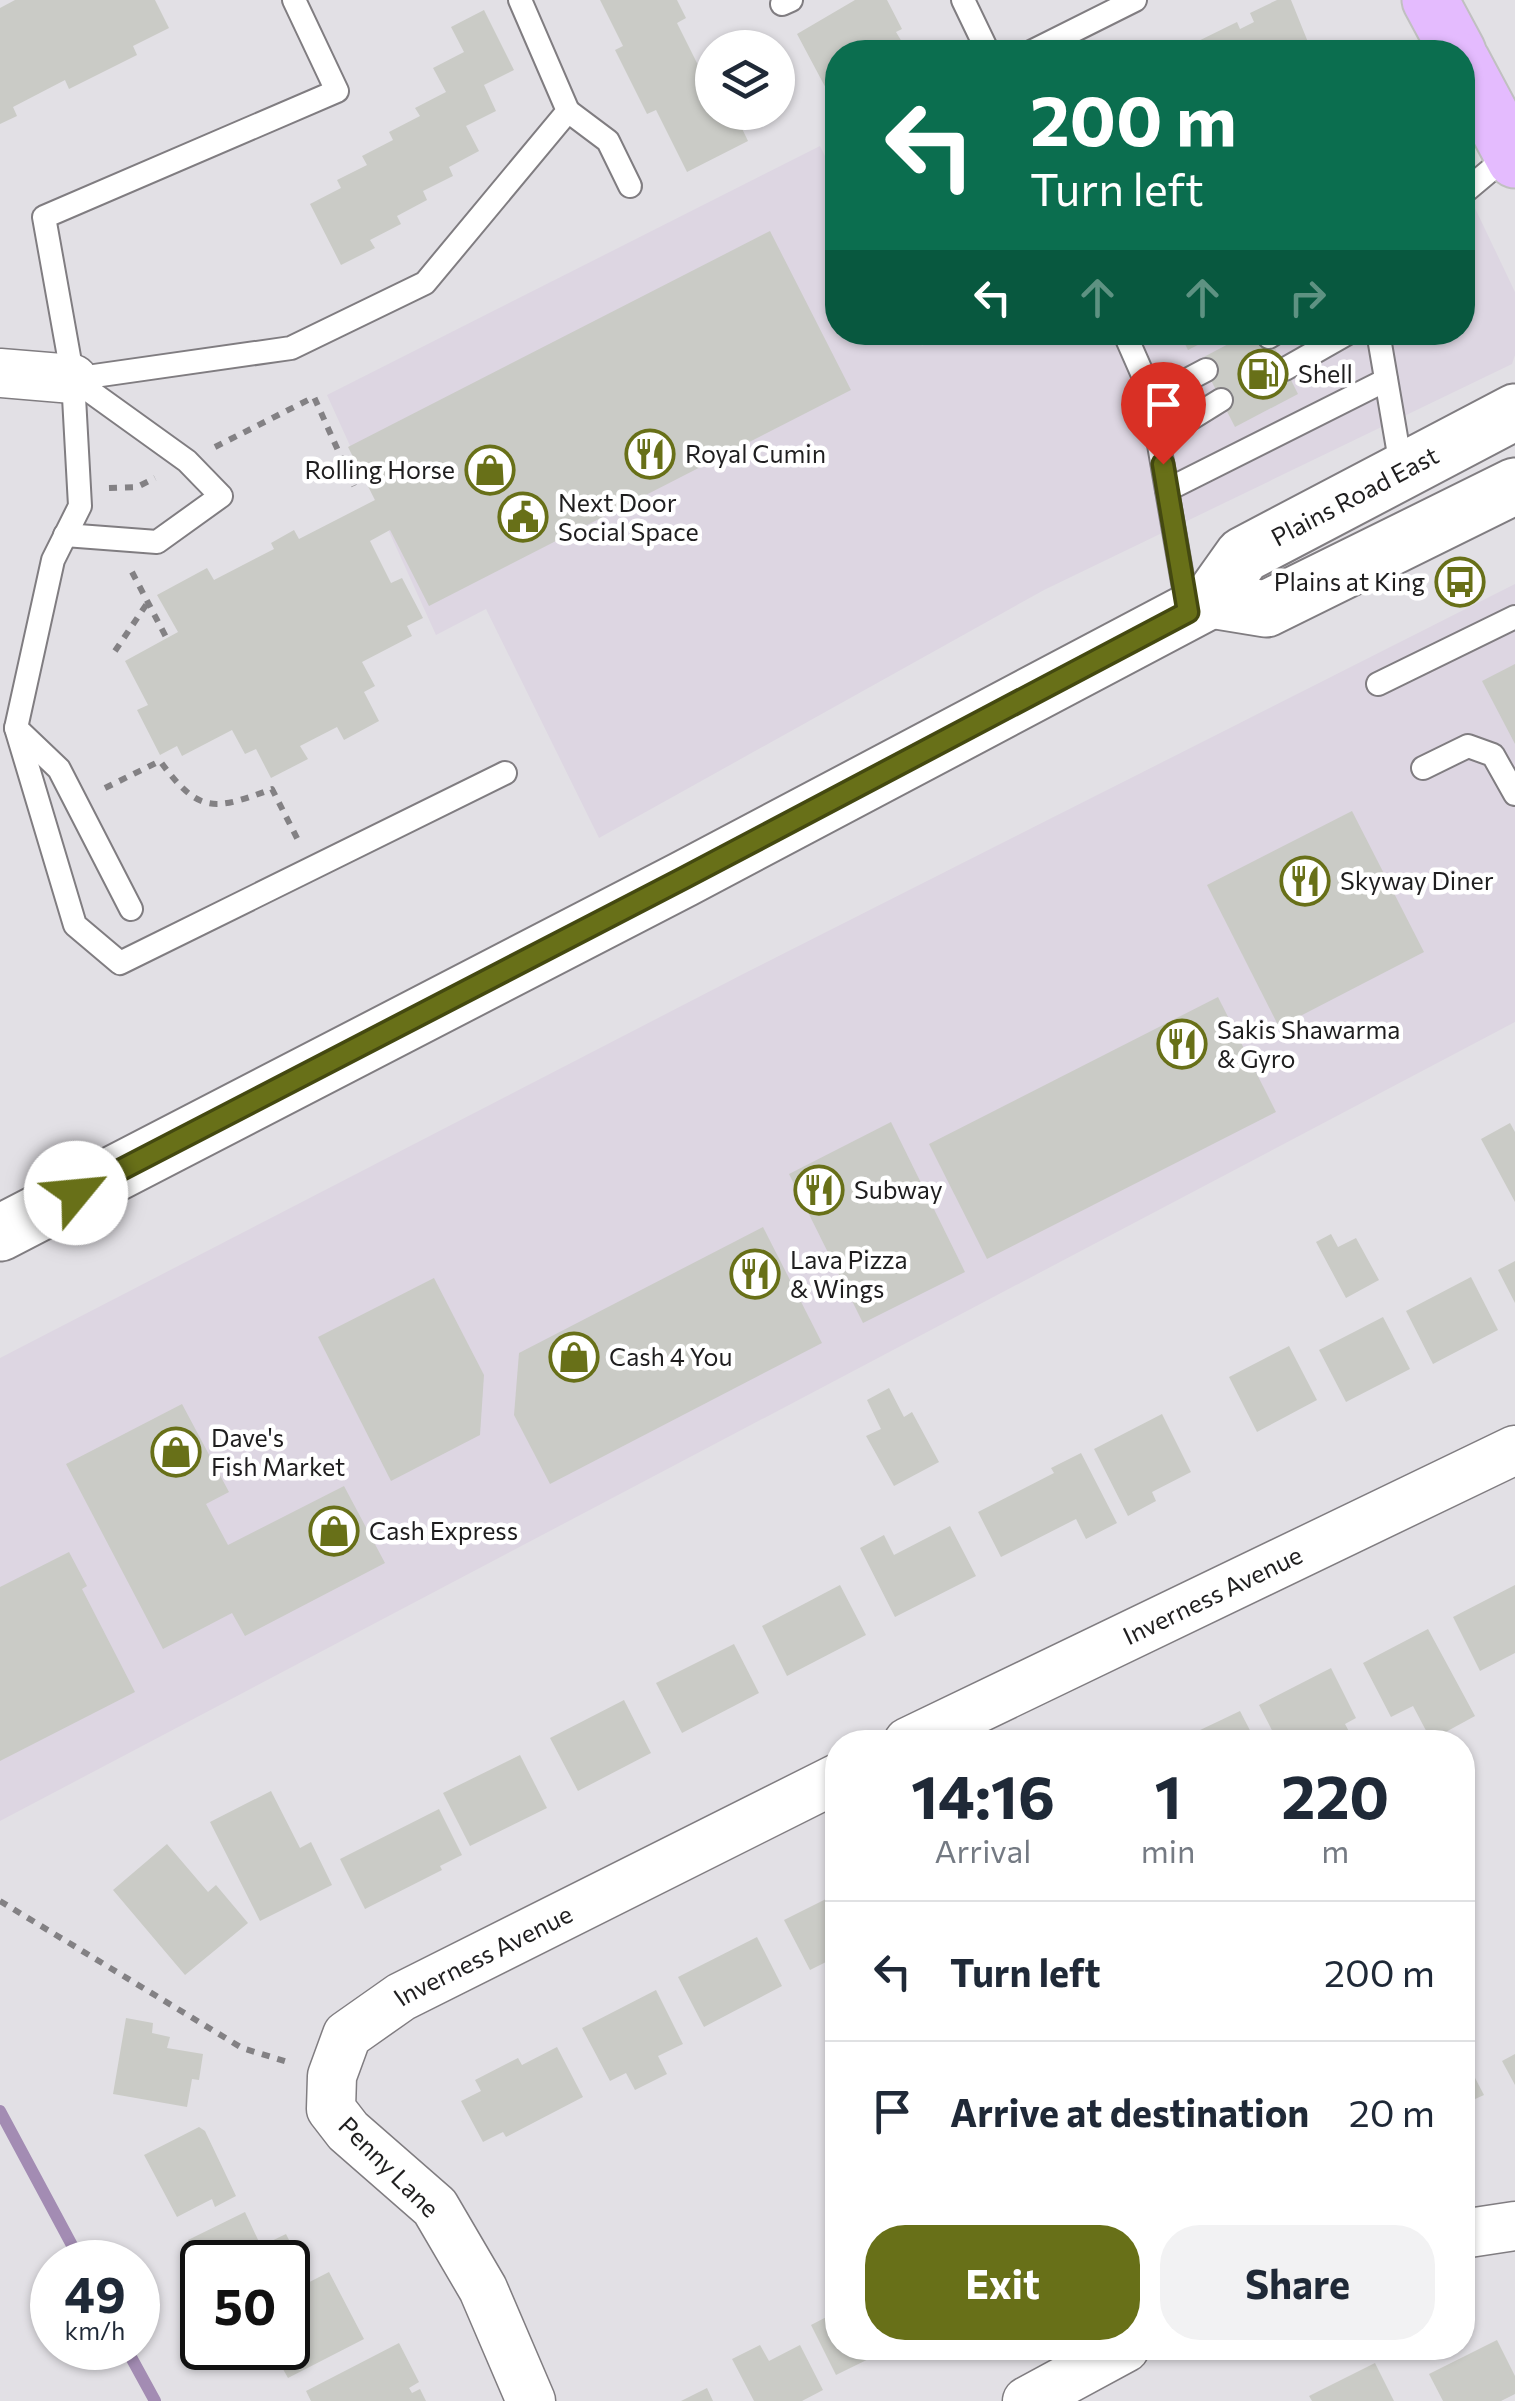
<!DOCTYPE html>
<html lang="en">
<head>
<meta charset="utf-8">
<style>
	:root { --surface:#fff; --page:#f2f2f3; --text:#1f2937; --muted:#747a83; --line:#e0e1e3; --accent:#687018 }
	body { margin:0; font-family:Commissioner,sans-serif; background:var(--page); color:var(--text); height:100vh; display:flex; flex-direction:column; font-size:38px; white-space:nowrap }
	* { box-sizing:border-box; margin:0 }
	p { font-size:32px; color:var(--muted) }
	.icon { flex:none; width:55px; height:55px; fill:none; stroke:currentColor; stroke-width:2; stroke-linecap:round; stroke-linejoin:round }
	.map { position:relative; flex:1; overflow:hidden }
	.side { position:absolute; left:825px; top:1730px; width:650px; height:630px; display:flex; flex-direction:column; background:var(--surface); border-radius:40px; box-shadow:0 2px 8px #0004 }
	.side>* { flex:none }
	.hud { position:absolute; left:825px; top:40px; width:650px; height:305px; border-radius:40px; box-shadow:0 2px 8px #0004; background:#0b6e4f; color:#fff; overflow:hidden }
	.tools { position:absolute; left:695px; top:30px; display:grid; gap:20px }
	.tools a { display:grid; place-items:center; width:100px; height:100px; border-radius:50%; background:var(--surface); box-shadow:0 2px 8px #0004; font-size:50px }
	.speed { position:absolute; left:30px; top:2240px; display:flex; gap:20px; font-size:50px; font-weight:700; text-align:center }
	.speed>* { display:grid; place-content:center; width:130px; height:130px; border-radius:50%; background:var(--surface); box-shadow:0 2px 8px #0004; line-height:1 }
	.speed small { font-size:25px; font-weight:400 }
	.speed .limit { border:5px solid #111; border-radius:15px; background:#fff; color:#111 }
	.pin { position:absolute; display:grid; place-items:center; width:85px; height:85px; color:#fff; margin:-102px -42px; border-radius:50% 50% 50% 0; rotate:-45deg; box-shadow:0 0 10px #0007 }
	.pin .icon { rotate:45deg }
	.me { position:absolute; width:110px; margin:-55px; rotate:62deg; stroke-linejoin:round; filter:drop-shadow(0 0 8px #0008) }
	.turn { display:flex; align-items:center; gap:35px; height:210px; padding:0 40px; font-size:45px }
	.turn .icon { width:130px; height:130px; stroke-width:2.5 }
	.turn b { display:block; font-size:70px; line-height:85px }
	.lanes { display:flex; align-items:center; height:95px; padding:0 40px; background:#0003; justify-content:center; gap:50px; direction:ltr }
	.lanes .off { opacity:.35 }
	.eta { display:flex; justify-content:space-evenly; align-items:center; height:170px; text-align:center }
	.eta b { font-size:60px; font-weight:700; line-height:70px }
	.cta { display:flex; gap:20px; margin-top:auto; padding:20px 40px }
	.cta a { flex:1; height:115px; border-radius:40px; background:var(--accent); color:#fff; font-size:40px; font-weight:700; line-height:115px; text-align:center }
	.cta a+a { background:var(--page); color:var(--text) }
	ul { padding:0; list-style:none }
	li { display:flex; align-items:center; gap:30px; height:140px; padding:0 40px; border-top:2px solid var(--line) }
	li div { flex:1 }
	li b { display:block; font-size:38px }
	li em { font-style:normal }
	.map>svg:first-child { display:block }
</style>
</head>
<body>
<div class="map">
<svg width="1515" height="2401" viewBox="0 0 1515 2401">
	<rect width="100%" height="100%" fill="#e2e0e5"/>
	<g fill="#ddd6e2">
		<polygon points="820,146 837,180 838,332 915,333 922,346 950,332 1462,332 1463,183 1515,292 1515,355 1512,364 1044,590 599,838 486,609 436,635 327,395"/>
		<polygon points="1515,584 1515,1022 0,1821 0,1358 749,971"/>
	</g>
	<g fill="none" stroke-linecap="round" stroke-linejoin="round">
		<g stroke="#a38cb3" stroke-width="12">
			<polyline points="0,2111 81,2262"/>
			<polyline points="126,2348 155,2401"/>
		</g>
	</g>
	<g fill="#cacbc6">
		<polygon points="15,0 155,0 169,28 133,46 137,55 69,89 65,80 13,107 17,116 0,124 0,8"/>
		<polygon points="600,0 677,0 686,18 677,23 706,81 712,78 712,112 734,112 748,141 687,172 656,110 647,114 615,50 623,46"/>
		<polygon points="855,0 887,0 902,29 896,32 908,52 838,52 838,111 797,34"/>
		<polygon points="1277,0 1291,0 1312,52 1176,52 1237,22 1240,29 1254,22 1250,13"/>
		<polygon points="484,10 514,70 484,85 496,111 466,126 479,151 449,167 453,176 423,191 427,200 397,216 401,224 370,240 375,248 341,265 310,204 341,188 337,180 367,165 362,156 393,140 389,132 420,116 415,108 446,92 433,68 464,52 451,27"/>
		<polygon points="770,231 851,390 429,606 390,530 370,541 391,583 402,578 423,618 407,626 412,636 362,662 375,686 364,692 379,721 344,740 337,727 300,746 308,759 271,778 256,749 245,754 232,730 182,756 177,746 160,755 137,710 148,705 125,661 178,632 157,595 207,568 214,580 274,549 271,543 294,530 299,539 375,500 348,447"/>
		<polygon points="1179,332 1223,332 1188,350"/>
		<polygon points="1251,332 1267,332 1298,394 1235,427 1200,359"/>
		<polygon points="1515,664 1515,744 1482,681"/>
		<polygon points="1352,811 1424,952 1279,1027 1207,885"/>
		<polygon points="1218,997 1276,1112 987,1259 929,1144"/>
		<polygon points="891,1122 965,1272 863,1323 789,1174"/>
		<polygon points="1510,1123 1515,1132 1515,1202 1481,1139"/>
		<polygon points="763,1227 822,1343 550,1484 514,1415 519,1353"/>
		<polygon points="1331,1234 1338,1247 1356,1238 1379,1280 1346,1298 1316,1242"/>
		<polygon points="1515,1261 1515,1303 1498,1270"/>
		<polygon points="1471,1277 1498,1330 1433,1364 1406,1311"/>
		<polygon points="434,1278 484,1375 480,1435 391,1481 318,1337"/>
		<polygon points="1383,1317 1410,1369 1346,1402 1319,1350"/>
		<polygon points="1289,1346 1317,1400 1257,1432 1229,1377"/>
		<polygon points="889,1388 904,1417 912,1412 939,1462 894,1486 866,1436 881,1429 867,1400"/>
		<polygon points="182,1404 229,1492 206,1504 228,1545 344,1486 385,1563 245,1636 232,1613 163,1649 66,1464"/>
		<polygon points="1162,1414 1191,1472 1152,1492 1156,1501 1128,1516 1094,1449"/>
		<polygon points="1081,1453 1117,1523 1086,1539 1076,1519 1001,1557 978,1512 1054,1473 1051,1468"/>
		<polygon points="950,1526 976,1576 895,1617 860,1548 884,1535 894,1555"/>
		<polygon points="69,1552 87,1586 82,1589 135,1692 0,1761 0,1587"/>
		<polygon points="840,1585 866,1635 787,1676 762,1626"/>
		<polygon points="1515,1585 1515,1653 1480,1671 1453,1617"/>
		<polygon points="1428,1629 1475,1716 1431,1740 1413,1706 1391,1717 1363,1663"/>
		<polygon points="734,1644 759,1693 682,1733 656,1683"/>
		<polygon points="1331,1668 1356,1718 1345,1724 1353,1739 1346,1742 1278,1742 1259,1705"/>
		<polygon points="624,1700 651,1753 578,1791 550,1738"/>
		<polygon points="1240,1711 1256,1742 1175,1742"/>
		<polygon points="520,1755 547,1808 470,1846 443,1793"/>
		<polygon points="271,1791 300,1848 311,1842 332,1885 260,1921 210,1822"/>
		<polygon points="439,1809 462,1855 440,1866 442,1870 365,1909 340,1859"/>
		<polygon points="167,1844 208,1892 216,1885 248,1923 185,1975 113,1890"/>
		<polygon points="838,1893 838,1956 810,1970 784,1920"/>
		<polygon points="757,1937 782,1986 704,2027 678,1977"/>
		<polygon points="656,1990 683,2044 658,2056 667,2074 635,2090 626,2073 610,2081 582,2028"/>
		<polygon points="126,2018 153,2023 152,2033 170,2037 167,2048 203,2054 199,2080 192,2079 187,2107 113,2094"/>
		<polygon points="557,2047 583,2097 506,2137 503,2132 483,2142 461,2101 481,2091 475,2080 518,2058 522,2065"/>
		<polygon points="1462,2053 1484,2095 1462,2105"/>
		<polygon points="1515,2054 1515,2085 1502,2061"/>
		<polygon points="199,2127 205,2131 236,2196 215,2207 212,2199 177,2217 144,2155"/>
		<polygon points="245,2212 261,2246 286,2234 303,2268 288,2275 288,2262 202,2262 202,2270 188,2240"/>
		<polygon points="329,2272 364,2339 288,2378 279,2362 273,2365 264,2348 288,2348 288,2293"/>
		<polygon points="838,2311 838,2348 891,2348 836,2375 811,2325"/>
		<polygon points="1497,2340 1515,2376 1515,2394 1501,2401 1443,2401 1429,2374"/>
		<polygon points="399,2343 419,2382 409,2388 412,2393 420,2389 426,2401 311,2401 306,2391"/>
		<polygon points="760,2345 769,2361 800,2345 823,2390 802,2401 754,2401 732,2359"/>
		<polygon points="1375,2363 1394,2401 1312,2401 1309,2396"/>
		<polygon points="707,2388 713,2401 681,2401"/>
	</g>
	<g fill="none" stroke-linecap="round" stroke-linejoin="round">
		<g stroke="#807d81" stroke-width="26">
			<g id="service">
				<polyline points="294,0 337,91 44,217 73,379 80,506 53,560 16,728 75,925 120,963 505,773"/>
				<polyline points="963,0 988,52"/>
				<polyline points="782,4 791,0"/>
				<polyline points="1031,52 1135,0"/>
				<polyline points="568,111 608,141 630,186"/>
				<polyline points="1462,194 1511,153"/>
				<polyline points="1124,332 1153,398"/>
				<polyline points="1378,332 1402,472"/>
				<polyline points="1269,337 1277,332"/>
				<polyline points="1285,369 1350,332"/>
				<polyline points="73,379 291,348 425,283 568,111 520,0"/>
				<polyline points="1158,439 1153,398 1206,370"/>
				<polyline points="1167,490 1386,380"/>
				<polyline points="65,535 157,542 221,496 187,461 73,379"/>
				<polyline points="1188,611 1158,439 1221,400"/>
				<polyline points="1378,684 1515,617"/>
				<polyline points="16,728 59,769 131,909"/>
				<polyline points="1423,768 1468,746 1493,755 1515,794"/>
			</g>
		</g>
		<g stroke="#807d81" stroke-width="51">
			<g id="minor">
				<polyline points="0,373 73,379"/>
				<path id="s1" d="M908 1742 1515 1450"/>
				<polyline points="1462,2234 1515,2226"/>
				<path id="s2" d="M531 2401 483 2289 435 2207 348 2131 331 2109 332 2076 347 2035 401 1997 838 1778"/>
				<polyline points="1027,2401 1125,2348"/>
			</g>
		</g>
		<g stroke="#807d81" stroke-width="59">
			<g id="secondary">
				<polyline points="1211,600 1266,609 1515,486"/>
				<path id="s3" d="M0 1233 684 879 1211 600 1243 555 1515 412"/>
			</g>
		</g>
		<g stroke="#c0c0c0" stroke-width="59">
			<g id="primary">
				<polyline points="1430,0 1458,52"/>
				<polyline points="1462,61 1515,160"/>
			</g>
		</g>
		<g stroke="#838184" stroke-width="6" stroke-dasharray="8 8" stroke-linecap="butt">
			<polyline points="215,447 314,397 354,486"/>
			<polyline points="109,488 137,487 155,478"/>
			<polyline points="132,572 166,637"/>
			<polyline points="115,651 148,602"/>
			<path d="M105 788 160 761C199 814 213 811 272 789L298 840"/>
			<polyline points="0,1901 242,2048 291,2063"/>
		</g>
		<use href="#service" stroke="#fff" stroke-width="22"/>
		<use href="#minor" stroke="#fff" stroke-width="48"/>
		<use href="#secondary" stroke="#fff" stroke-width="55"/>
		<use href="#primary" stroke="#e4bbfe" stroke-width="55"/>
	</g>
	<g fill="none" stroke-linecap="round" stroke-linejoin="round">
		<g stroke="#444910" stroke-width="25">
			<polyline id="route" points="76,1193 684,878 1188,612 1163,464"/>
		</g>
		<use href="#route" stroke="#687018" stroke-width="18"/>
	</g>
	<defs>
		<g id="fuel-ring" transform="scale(2.5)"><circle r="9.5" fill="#fff" stroke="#687018" stroke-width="1.5"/><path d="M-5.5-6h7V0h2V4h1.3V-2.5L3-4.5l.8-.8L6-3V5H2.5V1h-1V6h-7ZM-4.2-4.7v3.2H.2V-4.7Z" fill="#687018"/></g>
		<g id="restaurant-ring" transform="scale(2.5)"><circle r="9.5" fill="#fff" stroke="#687018" stroke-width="1.5"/><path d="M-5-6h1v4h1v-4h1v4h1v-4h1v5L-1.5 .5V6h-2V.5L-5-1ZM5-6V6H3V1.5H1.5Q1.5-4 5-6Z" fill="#687018"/></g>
		<g id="shop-ring" transform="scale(2.5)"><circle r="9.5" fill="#fff" stroke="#687018" stroke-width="1.5"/><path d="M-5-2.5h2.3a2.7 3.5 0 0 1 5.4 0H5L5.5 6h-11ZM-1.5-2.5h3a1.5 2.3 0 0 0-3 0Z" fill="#687018"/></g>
		<g id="civic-ring" transform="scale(2.5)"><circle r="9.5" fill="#fff" stroke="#687018" stroke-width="1.5"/><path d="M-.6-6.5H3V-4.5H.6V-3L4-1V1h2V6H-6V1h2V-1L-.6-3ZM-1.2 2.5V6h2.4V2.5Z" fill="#687018"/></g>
		<g id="bus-ring" transform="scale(2.5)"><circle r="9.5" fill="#fff" stroke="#687018" stroke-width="1.5"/><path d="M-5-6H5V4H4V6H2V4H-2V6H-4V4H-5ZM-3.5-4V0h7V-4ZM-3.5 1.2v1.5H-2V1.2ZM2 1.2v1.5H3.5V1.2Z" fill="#687018"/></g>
	</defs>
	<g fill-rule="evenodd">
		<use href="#fuel-ring" x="1263" y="374"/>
		<use href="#restaurant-ring" x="650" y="454"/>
		<use href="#shop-ring" x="490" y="470"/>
		<use href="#civic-ring" x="523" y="517"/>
		<use href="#bus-ring" x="1460" y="582"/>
		<use href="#restaurant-ring" x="1305" y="881"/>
		<use href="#restaurant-ring" x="1182" y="1044"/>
		<use href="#restaurant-ring" x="819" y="1190"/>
		<use href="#restaurant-ring" x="755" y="1274"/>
		<use href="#shop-ring" x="574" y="1357"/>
		<use href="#shop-ring" x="176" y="1452"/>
		<use href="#shop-ring" x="334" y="1531"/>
	</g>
	<g text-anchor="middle" stroke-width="9" stroke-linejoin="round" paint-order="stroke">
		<g font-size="25" fill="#1f1e1f" stroke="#fff" text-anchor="start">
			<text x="1298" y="383">Shell</text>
			<text x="685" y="463">Royal Cumin</text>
			<text x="455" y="479" text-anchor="end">Rolling Horse</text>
			<text x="558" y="512">Next Door<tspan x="558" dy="29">Social Space</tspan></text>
			<text x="1425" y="591" text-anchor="end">Plains at King</text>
			<text x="1340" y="890">Skyway Diner</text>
			<text x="1217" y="1039">Sakis Shawarma<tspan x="1217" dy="29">&amp; Gyro</tspan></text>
			<text x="854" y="1199">Subway</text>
			<text x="790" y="1269">Lava Pizza<tspan x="790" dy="29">&amp; Wings</tspan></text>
			<text x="609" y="1366">Cash 4 You</text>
			<text x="211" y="1447">Dave's<tspan x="211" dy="29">Fish Market</tspan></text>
			<text x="369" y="1540">Cash Express</text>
		</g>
		<g font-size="25" fill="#1f1e1f" stroke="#fff">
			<text dy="9" stroke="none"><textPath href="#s3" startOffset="1548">Plains Road East</textPath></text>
			<text dy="9" stroke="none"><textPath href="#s1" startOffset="338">Inverness Avenue</textPath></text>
			<text dy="9" stroke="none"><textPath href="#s2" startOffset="595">Inverness Avenue</textPath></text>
			<text transform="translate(389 2167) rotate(45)" y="9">Penny Lane</text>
		</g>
	</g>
</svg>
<div class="tools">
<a><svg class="icon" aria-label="layers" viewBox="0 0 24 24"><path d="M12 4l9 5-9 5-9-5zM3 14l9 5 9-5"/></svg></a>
</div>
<div class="speed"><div>49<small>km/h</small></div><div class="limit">50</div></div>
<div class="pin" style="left:1163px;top:464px;background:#d93025"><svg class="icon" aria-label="arrive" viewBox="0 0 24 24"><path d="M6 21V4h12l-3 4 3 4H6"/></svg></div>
<svg class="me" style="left:76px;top:1193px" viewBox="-20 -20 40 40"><circle r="19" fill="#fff"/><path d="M0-13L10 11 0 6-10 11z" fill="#687018"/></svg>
<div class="hud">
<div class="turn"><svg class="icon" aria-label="left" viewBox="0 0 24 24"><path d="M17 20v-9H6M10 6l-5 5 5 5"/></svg><div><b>200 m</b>Turn left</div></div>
<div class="lanes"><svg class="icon" aria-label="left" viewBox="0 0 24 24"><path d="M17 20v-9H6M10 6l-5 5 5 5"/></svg><svg class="icon off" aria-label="ahead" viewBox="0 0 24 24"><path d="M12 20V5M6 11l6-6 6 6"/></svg><svg class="icon off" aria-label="ahead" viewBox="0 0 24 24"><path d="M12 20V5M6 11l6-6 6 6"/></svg><svg class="icon off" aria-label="right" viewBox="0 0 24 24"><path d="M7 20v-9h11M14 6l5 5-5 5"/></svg></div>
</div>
<section class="side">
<div class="eta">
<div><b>14:16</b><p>Arrival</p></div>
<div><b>1</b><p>min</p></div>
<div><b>220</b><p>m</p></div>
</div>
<ul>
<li><svg class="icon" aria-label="left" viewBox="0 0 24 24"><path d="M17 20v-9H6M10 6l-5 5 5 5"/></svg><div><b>Turn left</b></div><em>200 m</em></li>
<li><svg class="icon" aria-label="arrive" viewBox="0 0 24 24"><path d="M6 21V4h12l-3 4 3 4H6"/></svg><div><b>Arrive at destination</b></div><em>20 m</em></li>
</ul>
<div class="cta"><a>Exit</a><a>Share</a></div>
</section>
</div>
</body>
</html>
